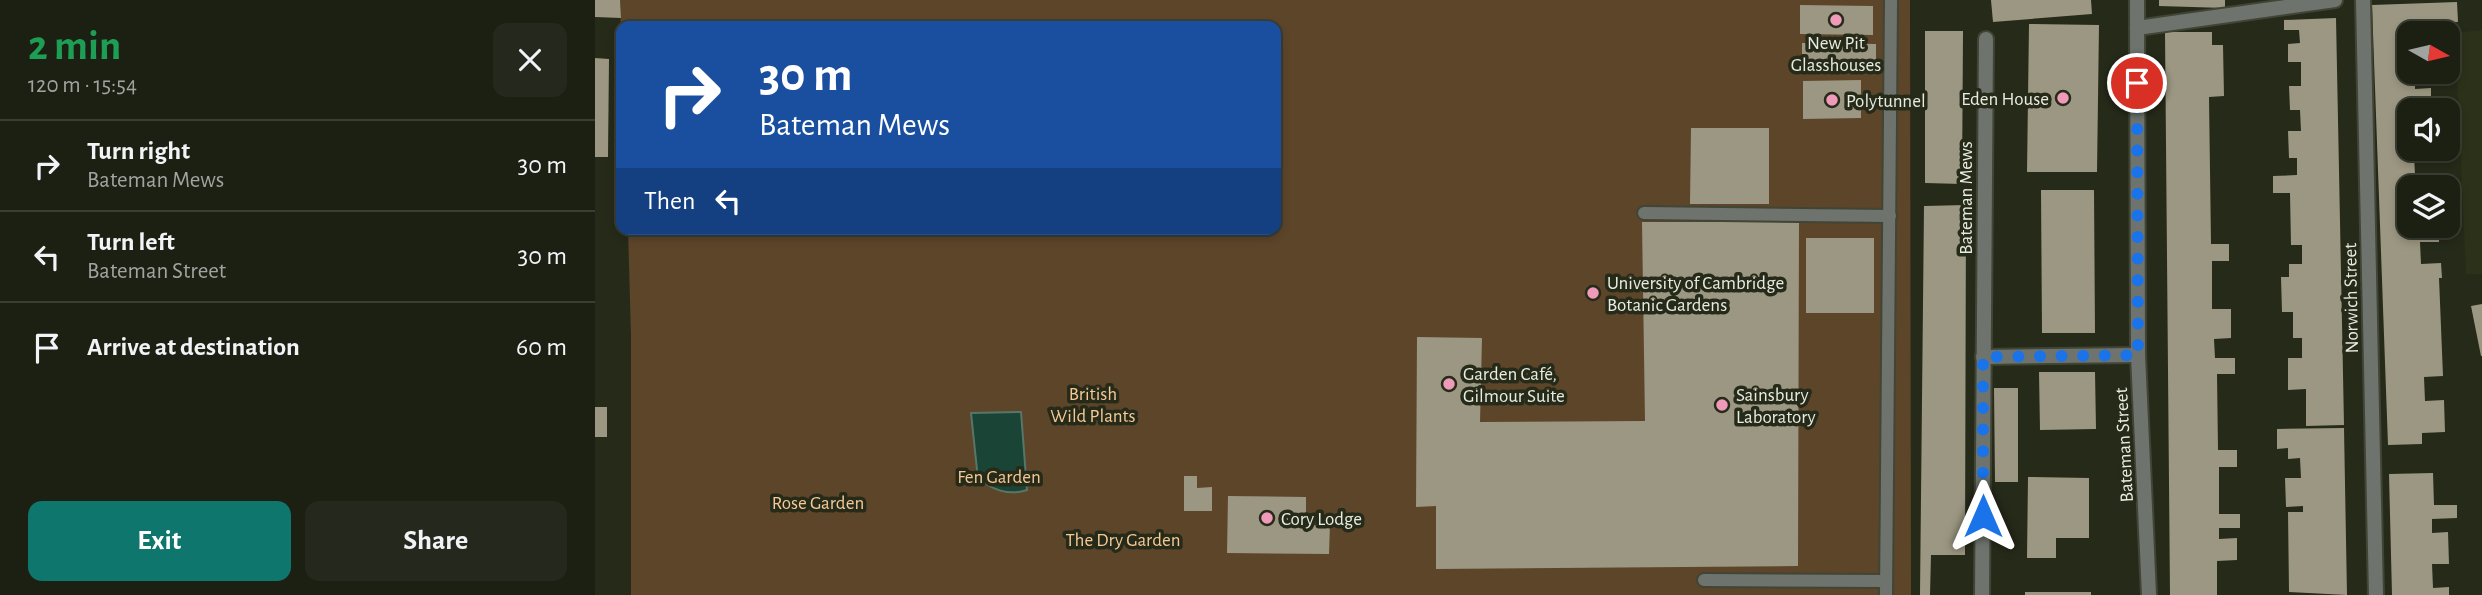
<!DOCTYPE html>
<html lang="en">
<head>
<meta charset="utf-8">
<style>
	:root { --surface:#1c2013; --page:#25281c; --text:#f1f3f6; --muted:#a0a3a0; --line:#3a3e33; --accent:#0f766e }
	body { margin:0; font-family:"Alegreya Sans",sans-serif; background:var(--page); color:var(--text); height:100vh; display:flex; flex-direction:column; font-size:26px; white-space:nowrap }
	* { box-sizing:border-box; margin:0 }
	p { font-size:23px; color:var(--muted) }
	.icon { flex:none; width:38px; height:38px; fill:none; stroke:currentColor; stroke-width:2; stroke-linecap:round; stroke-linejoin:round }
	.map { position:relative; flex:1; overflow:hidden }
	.side { display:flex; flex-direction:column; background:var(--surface); width:595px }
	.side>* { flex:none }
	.guide { position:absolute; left:21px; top:21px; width:665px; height:214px; border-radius:14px; box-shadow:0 4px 10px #0003,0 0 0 2px var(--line); background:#1a4fa0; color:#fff; overflow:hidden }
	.needle { width:46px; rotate:98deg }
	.fabs { position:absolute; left:1802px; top:21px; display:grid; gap:14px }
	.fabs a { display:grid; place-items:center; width:63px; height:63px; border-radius:14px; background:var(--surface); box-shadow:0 4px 10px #0003,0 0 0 2px var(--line); font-size:35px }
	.pin { position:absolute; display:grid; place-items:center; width:60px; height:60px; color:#fff; margin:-30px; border:4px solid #fff; border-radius:50%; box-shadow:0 2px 7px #0007 }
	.me { position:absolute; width:77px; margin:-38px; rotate:0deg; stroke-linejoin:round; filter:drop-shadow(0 0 5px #0008) }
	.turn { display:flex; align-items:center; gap:24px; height:147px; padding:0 28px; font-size:32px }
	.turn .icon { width:91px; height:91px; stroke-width:2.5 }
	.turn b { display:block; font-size:49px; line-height:60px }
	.then { display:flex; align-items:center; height:66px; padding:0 28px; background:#0003; gap:14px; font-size:26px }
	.round { display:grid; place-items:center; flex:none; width:74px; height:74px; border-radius:14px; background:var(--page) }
	.headline { display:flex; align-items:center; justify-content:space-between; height:119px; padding:0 28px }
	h1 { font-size:42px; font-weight:600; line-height:52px; color:#1e9e55 }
	.button { display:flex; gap:14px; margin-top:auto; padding:14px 28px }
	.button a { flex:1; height:80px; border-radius:14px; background:var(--accent); color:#fff; font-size:28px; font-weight:600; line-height:80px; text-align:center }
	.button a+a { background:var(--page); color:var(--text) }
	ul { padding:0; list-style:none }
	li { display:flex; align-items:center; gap:21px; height:91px; padding:0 28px; border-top:2px solid var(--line) }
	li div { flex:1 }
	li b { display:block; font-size:26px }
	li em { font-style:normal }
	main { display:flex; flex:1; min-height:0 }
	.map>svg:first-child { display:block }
</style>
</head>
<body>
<main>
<section class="side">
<div class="headline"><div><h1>2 min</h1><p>120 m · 15:54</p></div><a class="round"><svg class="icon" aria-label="close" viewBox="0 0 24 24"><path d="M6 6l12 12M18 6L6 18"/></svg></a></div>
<ul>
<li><svg class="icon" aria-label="right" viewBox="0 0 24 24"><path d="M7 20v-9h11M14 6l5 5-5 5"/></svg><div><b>Turn right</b><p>Bateman Mews</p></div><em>30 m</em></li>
<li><svg class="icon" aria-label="left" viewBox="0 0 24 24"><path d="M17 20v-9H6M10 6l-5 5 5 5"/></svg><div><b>Turn left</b><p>Bateman Street</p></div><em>30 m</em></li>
<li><svg class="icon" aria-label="arrive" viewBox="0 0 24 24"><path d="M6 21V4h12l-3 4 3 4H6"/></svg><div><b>Arrive at destination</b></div><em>60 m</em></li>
</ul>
<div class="button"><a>Exit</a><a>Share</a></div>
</section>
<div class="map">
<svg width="1887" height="595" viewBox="0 0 1887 595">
	<rect width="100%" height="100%" fill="#262a19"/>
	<polygon fill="#2c3119" points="1887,30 1887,274 1871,274 1860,33"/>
	<polygon fill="#5d452a" points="25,0 1315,0 1316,595 36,595 36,335 33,229 681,229 681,26 26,26 26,34"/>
	<path fill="#1a4435" stroke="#587668" stroke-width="2" d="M426 412 432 490C413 496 399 490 383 479L376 413Z"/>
	<g fill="#9c9782">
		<polygon points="0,0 25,0 26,18 0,17"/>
		<polygon points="1396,0 1496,0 1497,14 1398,22"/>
		<polygon points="1564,0 1630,0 1630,8 1564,6"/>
		<polygon points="1862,2 1863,22 1835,23 1835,33 1815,33 1815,72 1820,72 1820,89 1836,88 1836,110 1815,110 1815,149 1840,149 1840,155 1819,155 1820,175 1840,175 1840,187 1815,187 1815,226 1844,226 1844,242 1825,242 1826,264 1846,263 1847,278 1844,278 1848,376 1829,377 1830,401 1849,400 1850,432 1827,433 1827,444 1793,445 1777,5"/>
		<polygon points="1205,5 1278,6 1278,35 1205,34"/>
		<polygon points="1741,18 1749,425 1711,426 1711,389 1693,390 1693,358 1707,358 1707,338 1698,338 1698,312 1687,312 1686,277 1694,277 1694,264 1707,264 1707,245 1696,245 1695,193 1678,193 1678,176 1702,175 1702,158 1694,158 1693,131 1706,131 1705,110 1695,110 1694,86 1706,86 1706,62 1693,62 1693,44 1705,43 1704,30 1689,30 1689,20"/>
		<polygon points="1434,24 1504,25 1502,172 1432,172"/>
		<polygon points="1330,31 1368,31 1367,184 1330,183"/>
		<polygon points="1570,32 1617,32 1617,45 1628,45 1629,96 1614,97 1616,244 1634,244 1634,261 1617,261 1617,309 1636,309 1636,338 1619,339 1620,358 1640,358 1640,374 1622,374 1623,450 1642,450 1642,467 1624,467 1624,514 1645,514 1645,528 1624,528 1624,539 1642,538 1642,560 1622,561 1622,595 1575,595"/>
		<polygon points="1207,43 1281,44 1281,72 1207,71"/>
		<polygon points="0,58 14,59 13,157 0,157"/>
		<polygon points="1266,80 1266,118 1208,119 1208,81"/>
		<polygon points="1096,128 1174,128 1174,204 1095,204"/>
		<polygon points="1446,190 1499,190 1500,333 1447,333"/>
		<polygon points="1371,205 1370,555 1336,555 1335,595 1325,595 1329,206"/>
		<polygon points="1047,222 1204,222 1203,566 841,569 841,506 821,507 822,337 887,338 885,422 1050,421"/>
		<rect x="1211" y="238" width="68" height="75"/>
		<polygon points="1887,304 1887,356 1886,356 1876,306"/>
		<polygon points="1444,372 1500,372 1501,429 1445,430"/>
		<polygon points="1399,388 1423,388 1423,482 1400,482"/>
		<rect x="0" y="407" width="12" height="30"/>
		<polygon points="1749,428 1752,595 1694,592 1693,512 1708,512 1708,506 1691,507 1690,478 1706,478 1705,458 1693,459 1693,448 1682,449 1682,429"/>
		<polygon points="1838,473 1839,505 1862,505 1862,518 1837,519 1837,533 1853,532 1854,564 1837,564 1838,588 1854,587 1854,595 1797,595 1794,474"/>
		<polygon points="589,476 602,476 602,488 617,487 617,511 589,511"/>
		<polygon points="1433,477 1494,478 1494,538 1461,538 1461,558 1432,558"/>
		<polygon points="633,496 711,497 711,525 735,525 734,554 632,553"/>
		<rect x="1430" y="592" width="66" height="3"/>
	</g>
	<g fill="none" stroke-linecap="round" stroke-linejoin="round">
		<g stroke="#414535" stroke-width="16">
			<g id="lane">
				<polyline points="1049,213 1295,216"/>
				<polyline points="1109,580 1291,581"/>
				<polyline points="1291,595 1296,0"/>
			</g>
		</g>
		<g stroke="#414535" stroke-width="18">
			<g id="street">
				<polyline points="1542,0 1543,355 1554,595"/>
				<polyline points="1768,0 1781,595"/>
				<polyline points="1542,28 1740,0"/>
				<polyline points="1388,357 1543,355"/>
				<polyline points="1387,595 1391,39"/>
			</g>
		</g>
		<use href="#lane" stroke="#6e746d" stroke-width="12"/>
		<use href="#street" stroke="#6e746d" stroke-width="14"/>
	</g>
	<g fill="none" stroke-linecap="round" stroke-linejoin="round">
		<polyline stroke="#1a73e8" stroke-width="12" stroke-dasharray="0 21.6" points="1388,516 1388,357 1543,355 1542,83"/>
	</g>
	<g fill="#ef9ab8" stroke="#262a19" stroke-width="2.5">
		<circle cx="1241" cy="20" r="7"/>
		<circle cx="1468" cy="98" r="7"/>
		<circle cx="1237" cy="100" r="7"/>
		<circle cx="998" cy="293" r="7"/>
		<circle cx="854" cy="384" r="7"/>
		<circle cx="1127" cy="405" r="7"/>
		<circle cx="672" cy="518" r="7"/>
	</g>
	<g text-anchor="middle" stroke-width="7" stroke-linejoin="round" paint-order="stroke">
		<g font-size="19" fill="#e8ebe0" stroke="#262a19" text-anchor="start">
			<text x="1241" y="49" text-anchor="middle">New Pit<tspan x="1241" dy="22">Glasshouses</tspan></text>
			<text x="1454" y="105" text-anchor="end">Eden House</text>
			<text x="1251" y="107">Polytunnel</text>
			<text x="1012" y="289">University of Cambridge<tspan x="1012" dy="22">Botanic Gardens</tspan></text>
			<text x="868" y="380">Garden Café,<tspan x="868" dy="22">Gilmour Suite</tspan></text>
			<text x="1141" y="401">Sainsbury<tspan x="1141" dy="22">Laboratory</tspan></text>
			<text x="686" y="525">Cory Lodge</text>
		</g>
		<g font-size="19" fill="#e8ebe0" stroke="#262a19">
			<text transform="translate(1370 198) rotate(-90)" y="7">Bateman Mews</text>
			<text transform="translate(1755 298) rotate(-91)" y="7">Norwich Street</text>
			<text transform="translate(1528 445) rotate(-93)" y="7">Bateman Street</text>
		</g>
		<g font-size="19" fill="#f5c895" stroke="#262a19">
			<text x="498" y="400">British<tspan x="498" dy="22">Wild Plants</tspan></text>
			<text x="404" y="483">Fen Garden</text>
			<text x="223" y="509">Rose Garden</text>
			<text x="528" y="546">The Dry Garden</text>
		</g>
	</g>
</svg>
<div class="fabs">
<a><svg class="needle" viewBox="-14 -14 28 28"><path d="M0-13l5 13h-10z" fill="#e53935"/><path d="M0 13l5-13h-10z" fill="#a0a3a0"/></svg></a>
<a><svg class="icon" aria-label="sound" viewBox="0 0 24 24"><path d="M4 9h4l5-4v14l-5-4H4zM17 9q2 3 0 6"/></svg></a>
<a><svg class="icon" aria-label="layers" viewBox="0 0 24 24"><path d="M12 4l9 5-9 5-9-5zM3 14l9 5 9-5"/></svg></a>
</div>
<div class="pin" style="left:1542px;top:83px;background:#d93025"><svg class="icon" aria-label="arrive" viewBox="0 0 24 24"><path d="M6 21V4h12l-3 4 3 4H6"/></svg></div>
<svg class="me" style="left:1388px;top:516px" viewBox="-20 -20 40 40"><path d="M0-17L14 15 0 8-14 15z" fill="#1a73e8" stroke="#fff" stroke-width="4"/></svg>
<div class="guide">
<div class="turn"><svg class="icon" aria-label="right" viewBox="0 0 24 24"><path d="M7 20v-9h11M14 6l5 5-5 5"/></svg><div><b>30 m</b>Bateman Mews</div></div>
<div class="then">Then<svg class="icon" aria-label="left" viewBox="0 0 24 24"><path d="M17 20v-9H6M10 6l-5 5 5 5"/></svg></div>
</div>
</div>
</main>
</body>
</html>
